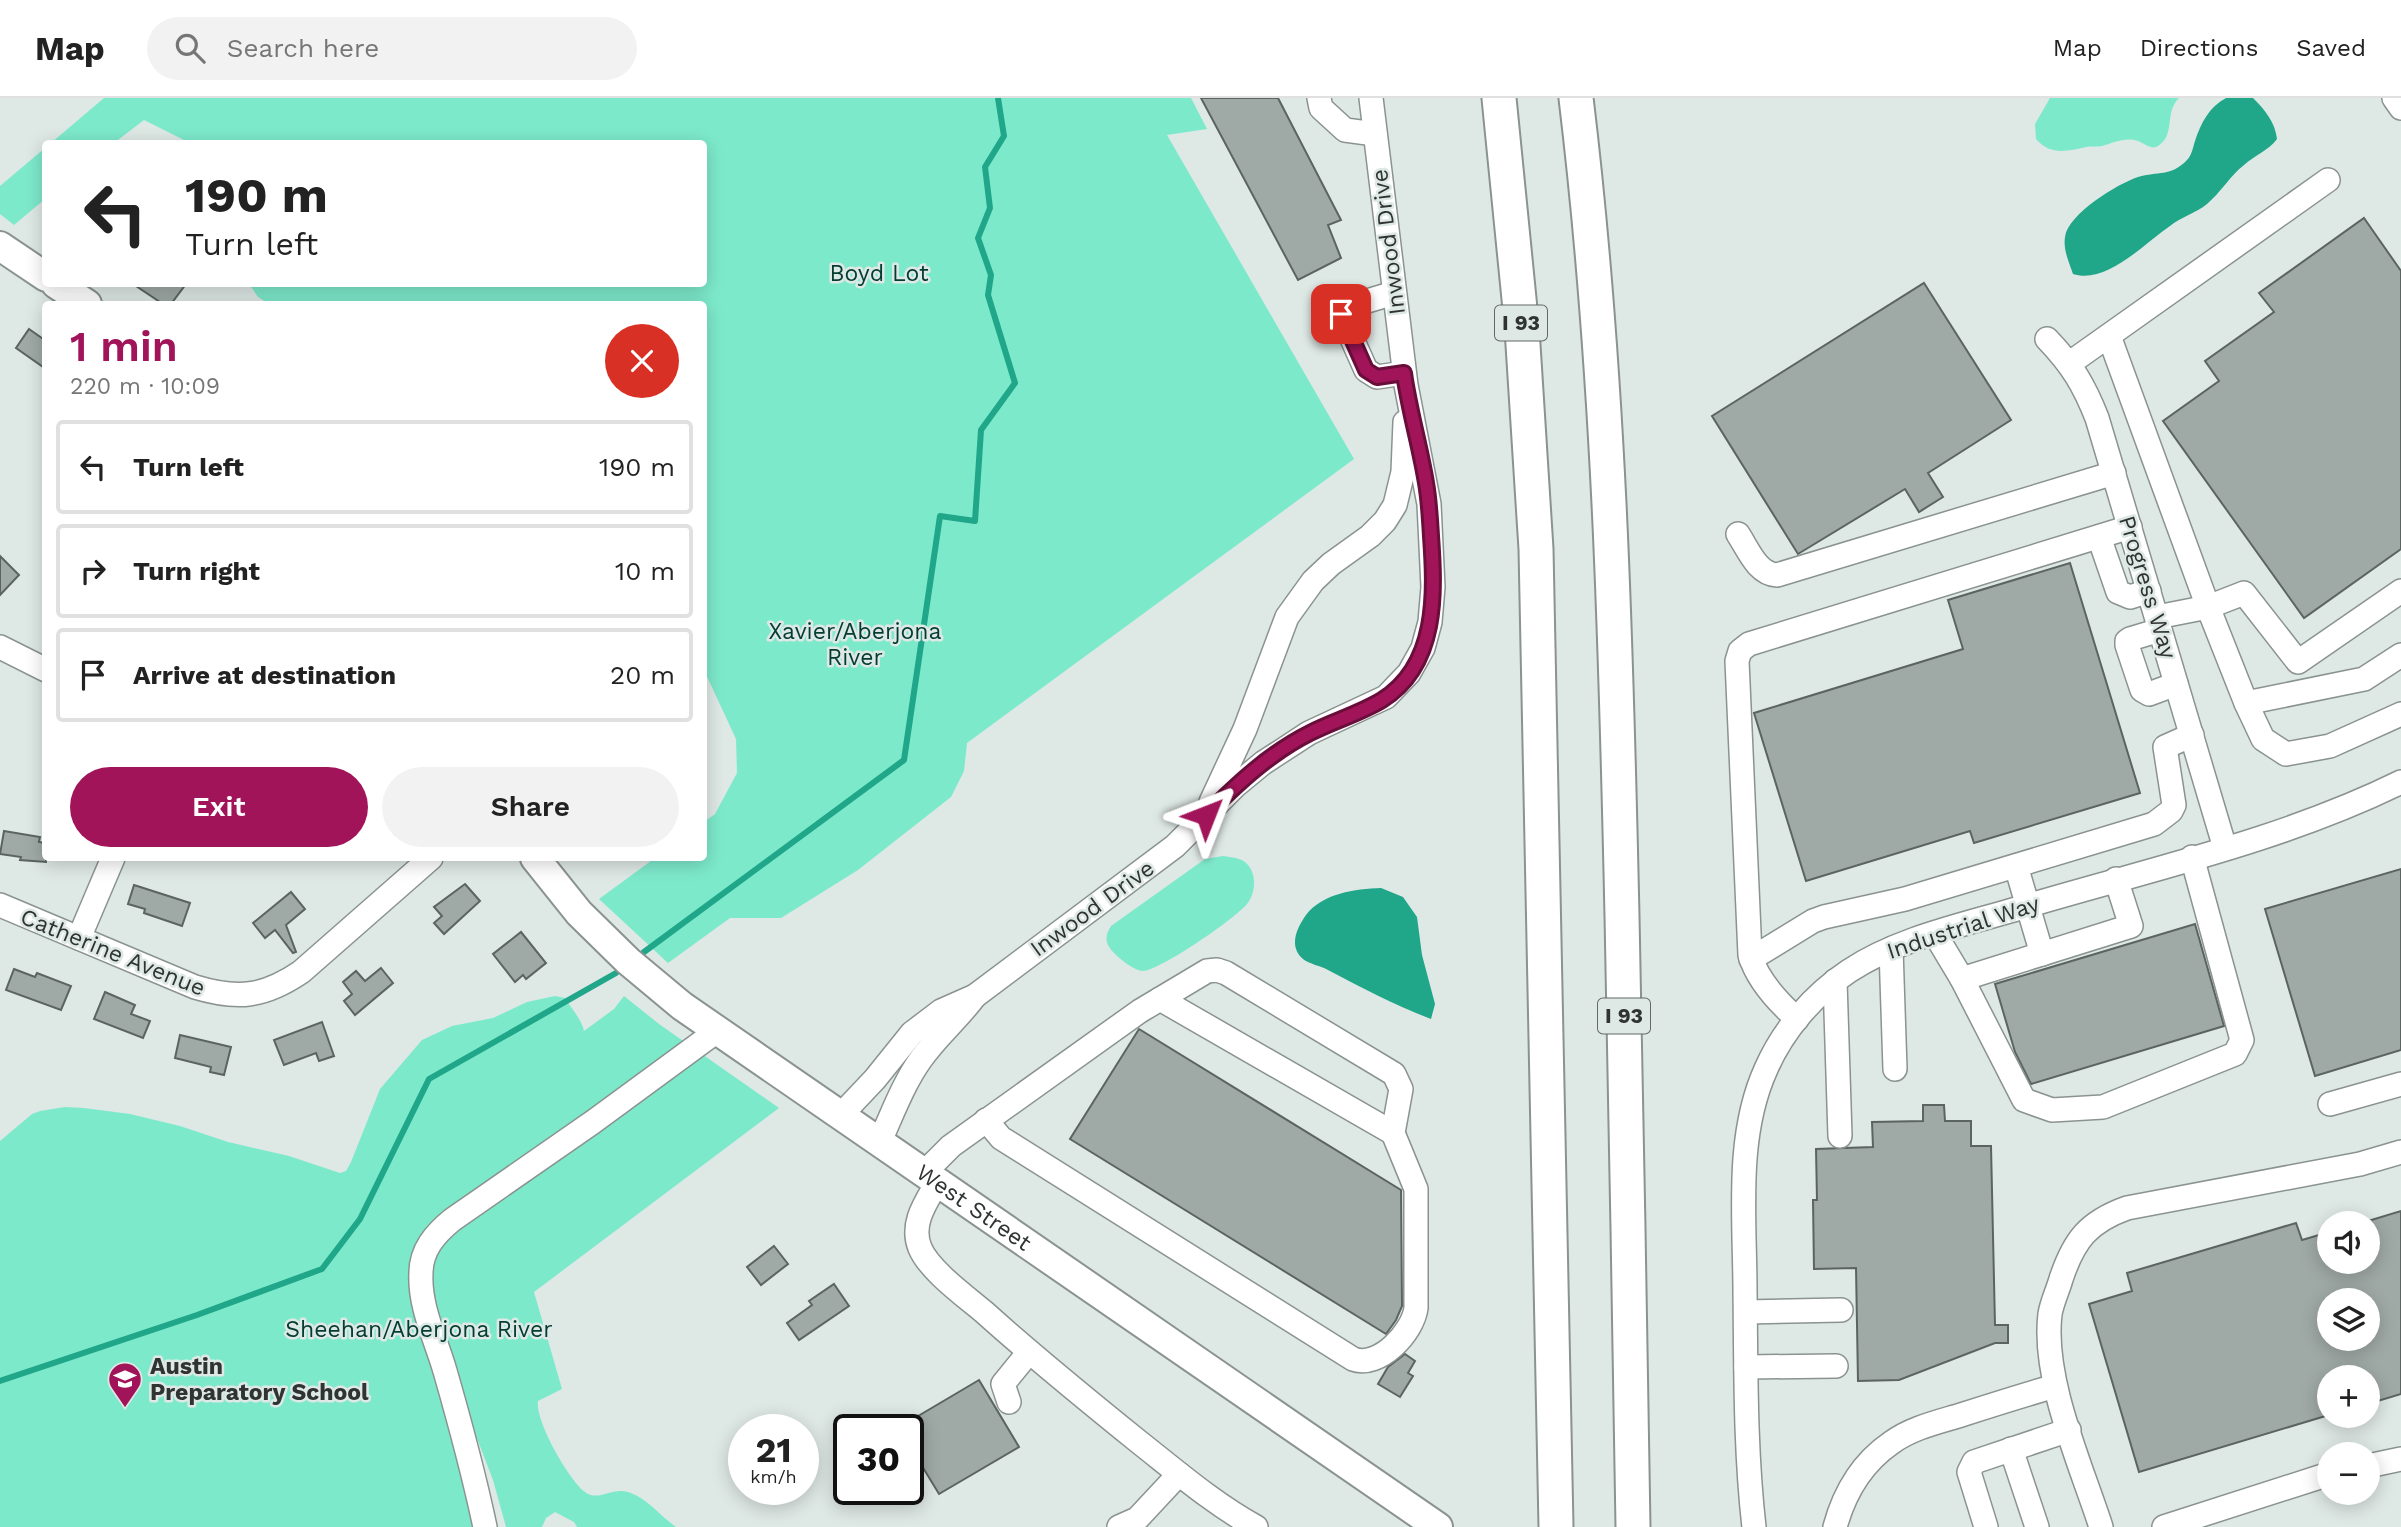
<!DOCTYPE html>
<html lang="en">
<head>
<meta charset="utf-8">
<style>
	:root { --surface:#fff; --page:#f2f2f2; --text:#222; --muted:#767676; --line:#e0e0e0; --accent:#a2145a }
	body { margin:0; font-family:"Work Sans",sans-serif; background:var(--page); color:var(--text); height:100vh; display:flex; flex-direction:column; font-size:26px; white-space:nowrap }
	* { box-sizing:border-box; margin:0 }
	p { font-size:23px; color:var(--muted) }
	.icon { flex:none; width:38px; height:38px; fill:none; stroke:currentColor; stroke-width:2; stroke-linecap:round; stroke-linejoin:round }
	.map { position:relative; flex:1; overflow:hidden }
	.sheet { position:absolute; left:42px; top:203px; width:665px; height:560px; display:flex; flex-direction:column; background:var(--surface); border-radius:7px; box-shadow:0 4px 18px #0003 }
	.sheet>* { flex:none }
	.top-card { position:absolute; left:42px; top:42px; width:665px; height:147px; border-radius:7px; box-shadow:0 4px 18px #0003; background:#fff; color:var(--text); overflow:hidden }
	.buttons { position:absolute; left:2317px; top:1113px; display:grid; gap:14px }
	.buttons a { display:grid; place-items:center; width:63px; height:63px; border-radius:50%; background:var(--surface); box-shadow:0 4px 18px #0003; font-size:35px }
	.speed { position:absolute; left:728px; top:1316px; display:flex; gap:14px; font-size:35px; font-weight:700; text-align:center }
	.speed>* { display:grid; place-content:center; width:91px; height:91px; border-radius:50%; background:var(--surface); box-shadow:0 4px 18px #0003; line-height:1 }
	.speed small { font-size:18px; font-weight:400 }
	.speed .limit { border:4px solid #111; border-radius:10px; background:#fff; color:#111 }
	.pin { position:absolute; display:grid; place-items:center; width:60px; height:60px; color:#fff; margin:-30px; border-radius:14px; box-shadow:0 4px 10px #0006 }
	.me { position:absolute; width:77px; margin:-38px; rotate:45deg; stroke-linejoin:round; filter:drop-shadow(0 0 5px #0008) }
	.turn { display:flex; align-items:center; gap:24px; height:147px; padding:0 28px; font-size:32px }
	.turn .icon { width:91px; height:91px; stroke-width:2.5 }
	.turn b { display:block; font-size:49px; line-height:60px }
	.round { display:grid; place-items:center; flex:none; width:74px; height:74px; border-radius:37px; background:var(--page) }
	.summary { display:flex; align-items:center; justify-content:space-between; height:119px; padding:0 28px }
	h1 { font-size:42px; font-weight:600; line-height:52px; color:var(--accent) }
	.action { display:flex; gap:14px; margin-top:auto; padding:14px 28px }
	.action a { flex:1; height:80px; border-radius:42px; background:var(--accent); color:#fff; font-size:28px; font-weight:600; line-height:80px; text-align:center }
	.action a+a { background:var(--page); color:var(--text) }
	ul { padding:0; list-style:none }
	li { display:flex; align-items:center; gap:21px; height:94px; margin:0 14px 10px; padding:0 14px; border:4px solid var(--line); border-radius:7px }
	li div { flex:1 }
	li b { display:block; font-size:26px }
	li em { font-style:normal }
	header { display:flex; align-items:center; gap:42px; box-sizing:border-box; height:98px; padding:0 35px; background:var(--surface); border-bottom:2px solid var(--line) }
	header strong { font-size:33px }
	nav { display:flex; gap:38px; margin-inline-start:auto; font-size:24px }
	.search { width:490px; height:63px; background:var(--page); display:flex; align-items:center; gap:18px; box-sizing:border-box; padding:0 24px; border-radius:38px; color:var(--muted); font-size:26px }
	.map>svg:first-child { display:block }
</style>
</head>
<body>
<header>
<strong>Map</strong>
<div class="search"><svg class="icon" aria-label="search" viewBox="0 0 24 24"><circle cx="10" cy="10" r="6"/><path d="M15 15l6 6"/></svg>Search here</div>
<nav><a>Map</a><a>Directions</a><a>Saved</a></nav>
</header>
<div class="map">
<svg width="2401" height="1429" viewBox="0 0 2401 1429">
	<rect width="100%" height="100%" fill="#dee8e5"/>
	<g fill="#7de9cb">
		<polygon points="104,0 1191,0 1207,31 1167,37 1354,361 967,645 964,673 951,699 858,772 781,820 730,820 668,865 599,801 655,760 704,760 704,724 715,716 737,675 736,641 704,572 704,206 269,206 258,199 249,186 704,186 704,46 192,46 144,22 114,45 51,45"/>
		<path d="M2050 0H2179C2164 14 2176 37 2158 48 2150 53 2143 43 2134 42 2122 40 2113 45 2102 48 2097 49 2091 48 2086 49 2067 53 2051 58 2036 41L2035 26Z"/>
		<polygon points="45,50 45,101 14,127 0,116 0,88"/>
		<path d="M1223 758C1228 759 1234 759 1239 761 1257 767 1258 793 1247 806 1236 820 1158 874 1142 873 1134 872 1121 862 1115 856 1105 846 1104 839 1111 828L1205 761Z"/>
		<path d="M555 898 565 900C571 910 582 922 584 933L614 911 624 898 659 926 779 1010 534 1194 562 1291 538 1303C535 1323 569 1382 585 1394 596 1403 609 1392 622 1393 643 1395 659 1417 676 1429H577L574 1424 555 1414 546 1420 542 1429H506L493 1382 475 1335 455 1346 476 1429H0V1043L32 1016 40 1013 65 1009 84 1010 130 1016 180 1028 228 1044 289 1058 340 1075 346 1073 351 1064 380 991 422 942 452 928 493 920 527 904Z"/>
	</g>
	<g fill="#20a689">
		<path d="M2226 0H2253C2265 12 2275 24 2277 41 2268 53 2255 57 2244 67 2230 78 2221 94 2207 106 2196 115 2181 119 2170 128 2145 145 2106 187 2073 176 2069 164 2063 152 2065 139 2068 116 2117 86 2138 79 2158 73 2171 79 2187 62 2192 57 2193 49 2195 43 2201 25 2209 9 2226 0Z"/>
		<path d="M1381 790 1403 799 1417 819 1422 857 1435 906 1431 921C1395 907 1362 890 1328 872 1321 868 1309 866 1303 861 1288 848 1297 830 1306 817 1323 795 1355 791 1381 790Z"/>
	</g>
	<g fill="none" stroke-linecap="round" stroke-linejoin="round">
		<g stroke="#20a689" stroke-width="6">
			<polyline points="644,854 904,662 940,418 975,423 981,332 1015,285 988,197 991,177 978,140 990,110 985,69 1004,38 998,0"/>
			<polyline points="0,1283 197,1217 322,1171 360,1121 429,981 616,875"/>
		</g>
	</g>
	<g fill="#9fa9a5" stroke="#5b6461" stroke-width="2" fill-rule="evenodd">
		<polygon points="1201,0 1278,0 1341,122 1328,127 1341,160 1298,182"/>
		<polygon points="2364,120 2401,173 2401,451 2304,520 2163,323 2219,283 2205,263 2274,214 2259,195"/>
		<polygon points="1924,185 2011,322 1928,375 1943,399 1919,414 1905,391 1798,456 1712,318"/>
		<polygon points="133,186 186,186 171,206 163,206"/>
		<polygon points="29,231 46,243 46,271 16,250"/>
		<polygon points="0,458 19,477 0,497"/>
		<polygon points="2070,465 2140,695 1974,745 1970,733 1806,783 1754,615 1963,551 1948,502"/>
		<polygon points="4,733 40,739 39,744 46,745 46,764 20,762 21,759 0,756"/>
		<polygon points="2401,771 2401,952 2315,978 2265,811"/>
		<polygon points="465,786 480,803 444,836 434,825 442,818 434,809"/>
		<polygon points="134,787 190,805 182,828 144,815 145,811 128,806"/>
		<polygon points="291,794 305,811 286,827 296,854 293,855 275,832 265,840 253,825"/>
		<polygon points="2195,826 2224,928 2031,986 2015,954 1995,886"/>
		<polygon points="521,834 546,865 526,881 523,877 515,884 493,856"/>
		<polygon points="381,870 393,885 355,917 344,903 352,896 343,884 356,873 365,883"/>
		<polygon points="14,871 35,879 37,875 71,888 61,912 6,892"/>
		<polygon points="105,894 135,907 131,916 150,923 143,940 94,921"/>
		<polygon points="322,924 334,958 319,963 316,955 284,967 274,942"/>
		<polygon points="1139,931 1401,1092 1402,1208 1396,1222 1386,1236 1070,1041"/>
		<polygon points="180,937 231,949 224,977 210,974 211,969 175,960"/>
		<polygon points="1923,1007 1944,1007 1945,1023 1971,1023 1971,1048 1991,1048 1995,1227 2008,1227 2008,1245 1995,1245 1899,1282 1858,1283 1856,1170 1814,1171 1813,1102 1817,1102 1816,1051 1873,1049 1872,1024 1923,1023"/>
		<path d="M2401 1113V1296L2368 1306V1279H2329V1317L2139 1374 2089 1206 2132 1193 2127 1175 2296 1125 2302 1142 2329 1134V1164H2368V1123ZM2329 1202H2368V1241H2329Z"/>
		<polygon points="774,1148 788,1166 761,1187 747,1169"/>
		<polygon points="834,1186 849,1208 799,1242 787,1225 812,1207 809,1203"/>
		<polygon points="1405,1256 1415,1263 1408,1275 1413,1278 1400,1299 1378,1286 1388,1269"/>
		<polygon points="979,1282 1019,1349 939,1396 908,1345 908,1324"/>
	</g>
	<g fill="none" stroke-linecap="round" stroke-linejoin="round">
		<g stroke="#8a9390" stroke-width="26">
			<g id="minor">
				<polyline points="1319,0 1321,10 1345,32 1375,36"/>
				<polyline points="2394,0 2401,10"/>
				<polyline points="1394,195 1347,209 1341,216 1366,272 1377,279 1404,275"/>
				<polyline points="2109,238 2208,509 2244,495 2298,564 2401,493"/>
				<path d="M2047 241C2072 267 2084 287 2097 320L2225 750"/>
				<polyline points="2070,265 2328,82"/>
				<path d="M1738 436C1748 451 1757 476 1777 477L2114 375"/>
				<polyline points="2099,439 2118,494 2130,499 2149,493"/>
				<polyline points="2157,519 2208,509 2246,605 2364,581 2401,557"/>
				<polyline points="2160,532 2130,541 2127,543 2127,547 2142,592 2149,596 2176,586"/>
				<polyline points="0,549 46,572"/>
				<polyline points="2246,605 2263,641 2286,656 2330,648 2401,616"/>
				<polyline points="1211,704 1245,631 1287,519 1313,483 1331,466 1370,438 1385,423 1395,407 1403,374 1405,324"/>
				<polyline points="2016,768 2042,856"/>
				<path d="M0 807 195 889C238 902 264 899 301 874L431 760"/>
				<polyline points="1935,836 1962,881 2131,828 2116,781"/>
				<polyline points="79,840 113,760"/>
				<polyline points="1891,851 1895,971"/>
				<polyline points="1751,861 1813,823 1824,819 1905,801 2154,726 2171,713 2174,707 2165,649 2192,637"/>
				<polyline points="1962,881 2024,1002 2052,1012 2103,1009 2235,956 2242,942 2192,759"/>
				<polyline points="1835,883 1840,1038"/>
				<path d="M1797 921C1779 905 1757 881 1750 857L1737 563 1740 553 1749 546 2130 429"/>
				<polyline points="2330,1006 2401,986"/>
				<polyline points="840,1018 875,981 912,935 941,913 975,898 1175,748 1235,688 1263,665 1309,635 1386,599 1409,575 1423,550 1430,524 1433,489 1429,406 1406,287 1371,0"/>
				<path d="M986 1022 1001 1040 1353 1261C1379 1271 1413 1234 1416 1210V1091L1393 1035 1160 901"/>
				<path d="M879 1045C892 1017 903 986 921 961 937 938 958 921 975 898"/>
				<polyline points="923,1076 951,1048 1140,913 1207,873 1217,872 1226,875 1394,976 1401,991 1393,1035"/>
				<path d="M937 1085C926 1104 910 1126 920 1150 929 1172 965 1198 984 1214 1034 1259 1087 1302 1139 1344 1177 1374 1214 1406 1256 1429"/>
				<polyline points="1746,1214 1841,1212"/>
				<polyline points="1746,1269 1836,1268"/>
				<polyline points="1009,1304 1003,1286 1029,1254"/>
				<polyline points="2011,1351 2037,1429"/>
				<polyline points="2368,1368 2401,1361"/>
				<path d="M485 1429C474 1377 460 1325 445 1273 436 1242 419 1208 421 1175 421 1152 435 1136 452 1122L593 1024 717 933"/>
				<polyline points="1119,1429 1137,1421 1179,1376"/>
				<path d="M1754 1429C1745 1351 1746 1271 1745 1193 1745 1121 1735 1039 1766 971 1783 932 1813 897 1849 873 1899 840 1963 827 2020 810 2147 772 2281 743 2401 684"/>
				<path d="M1835 1429C1844 1396 1862 1365 1891 1345 1911 1330 1938 1324 1961 1317 1992 1307 2024 1297 2055 1288"/>
				<polyline points="1986,1429 1969,1374 1974,1364 2069,1332"/>
				<path d="M2101 1429C2081 1367 2042 1281 2050 1216 2052 1204 2058 1192 2061 1181 2074 1142 2088 1124 2127 1110L2360 1066 2401 1054"/>
				<polyline points="2164,1429 2329,1376"/>
			</g>
		</g>
		<g stroke="#8a9390" stroke-width="32">
			<g id="major">
				<polyline points="0,148 46,179"/>
				<polyline points="56,186 87,206"/>
				<path id="s1" d="M535 760 579 815 628 863 682 908 1438 1429"/>
			</g>
		</g>
		<g stroke="#8a9390" stroke-width="37">
			<g id="highway">
				<polyline points="1499,0 1522,231 1536,451 1556,1429"/>
				<path d="M1576 0C1609 272 1616 544 1622 818 1626 1022 1630 1225 1633 1429"/>
			</g>
		</g>
		<use href="#minor" stroke="#fff" stroke-width="23"/>
		<use href="#major" stroke="#fff" stroke-width="28"/>
		<use href="#highway" stroke="#fff" stroke-width="33"/>
	</g>
	<g fill="none" stroke-linecap="round" stroke-linejoin="round">
		<g stroke="#690d3a" stroke-width="18">
			<path id="route" d="M1206 717C1237 686 1270 655 1310 635 1333 623 1359 616 1382 602 1438 567 1435 495 1431 438 1430 420 1429 402 1426 385 1420 348 1409 312 1404 275L1377 279 1366 272 1341 216"/>
		</g>
		<use href="#route" stroke="#a2145a" stroke-width="12"/>
	</g>
	<defs>
		<g id="school-pin" transform="scale(1.75)"><path d="M0 17L-7.5 6A9.5 9.5 0 1 1 7.5 6Z" fill="#a2145a" stroke="#dee8e5"/><path d="M0-5L7-2L0 1L-7-2ZM-4 1L0 2.5L4 1V4Q0 6-4 4Z" fill="#fff"/></g>
	</defs>
	<g fill-rule="evenodd">
		<use href="#school-pin" x="125" y="1281"/>
	</g>
	<g text-anchor="middle" stroke-width="5" stroke-linejoin="round" paint-order="stroke">
		<g fill="#dee8e5" stroke="#646968" stroke-width="2">
			<rect x="1495" y="207.5" width="52" height="35" rx="5"/>
			<rect x="1598" y="900.5" width="52" height="35" rx="5"/>
		</g>
		<g font-size="21" font-weight="bold" fill="#2f3332">
			<text x="1521" y="232">I 93</text>
			<text x="1624" y="925">I 93</text>
		</g>
		<g font-size="23" fill="#2f3332" stroke="#dee8e5">
			<text transform="translate(1388 144) rotate(-97)" y="8">Inwood Drive</text>
			<text transform="translate(2148 489) rotate(73)" y="8">Progress Way</text>
			<text transform="translate(1092 810) rotate(-36)" y="8">Inwood Drive</text>
			<text transform="translate(1963 829) rotate(-18)" y="8">Industrial Way</text>
			<text transform="translate(113 854) rotate(22)" y="8">Catherine Avenue</text>
			<text dy="8" stroke="none"><textPath href="#s1" startOffset="564">West Street</textPath></text>
		</g>
		<g font-size="23" fill="#033c30" stroke="#dee8e5">
			<text x="879" y="183">Boyd Lot</text>
			<text x="855" y="541">Xavier/Aberjona<tspan x="855" dy="26">River</tspan></text>
			<text x="419" y="1239">Sheehan/Aberjona River</text>
		</g>
		<g font-size="23" font-weight="bold" fill="#2f3332" stroke="#dee8e5" text-anchor="start">
			<text x="150" y="1276">Austin<tspan x="150" dy="26">Preparatory School</tspan></text>
		</g>
	</g>
</svg>
<div class="buttons">
<a><svg class="icon" aria-label="sound" viewBox="0 0 24 24"><path d="M4 9h4l5-4v14l-5-4H4zM17 9q2 3 0 6"/></svg></a>
<a><svg class="icon" aria-label="layers" viewBox="0 0 24 24"><path d="M12 4l9 5-9 5-9-5zM3 14l9 5 9-5"/></svg></a>
<a>+</a>
<a>−</a>
</div>
<div class="speed"><div>21<small>km/h</small></div><div class="limit">30</div></div>
<div class="pin" style="left:1341px;top:216px;background:#d93025"><svg class="icon" aria-label="arrive" viewBox="0 0 24 24"><path d="M6 21V4h12l-3 4 3 4H6"/></svg></div>
<svg class="me" style="left:1206px;top:717px" viewBox="-20 -20 40 40"><path d="M0-17L14 15 0 8-14 15z" fill="#a2145a" stroke="#fff" stroke-width="4"/></svg>
<div class="top-card">
<div class="turn"><svg class="icon" aria-label="left" viewBox="0 0 24 24"><path d="M17 20v-9H6M10 6l-5 5 5 5"/></svg><div><b>190 m</b>Turn left</div></div>
</div>
<section class="sheet">
<div class="summary"><div><h1>1 min</h1><p>220 m · 10:09</p></div><a class="round" style="background:#d93025;color:#fff"><svg class="icon" aria-label="close" viewBox="0 0 24 24"><path d="M6 6l12 12M18 6L6 18"/></svg></a></div>
<ul>
<li><svg class="icon" aria-label="left" viewBox="0 0 24 24"><path d="M17 20v-9H6M10 6l-5 5 5 5"/></svg><div><b>Turn left</b></div><em>190 m</em></li>
<li><svg class="icon" aria-label="right" viewBox="0 0 24 24"><path d="M7 20v-9h11M14 6l5 5-5 5"/></svg><div><b>Turn right</b></div><em>10 m</em></li>
<li><svg class="icon" aria-label="arrive" viewBox="0 0 24 24"><path d="M6 21V4h12l-3 4 3 4H6"/></svg><div><b>Arrive at destination</b></div><em>20 m</em></li>
</ul>
<div class="action"><a>Exit</a><a>Share</a></div>
</section>
</div>
</body>
</html>
